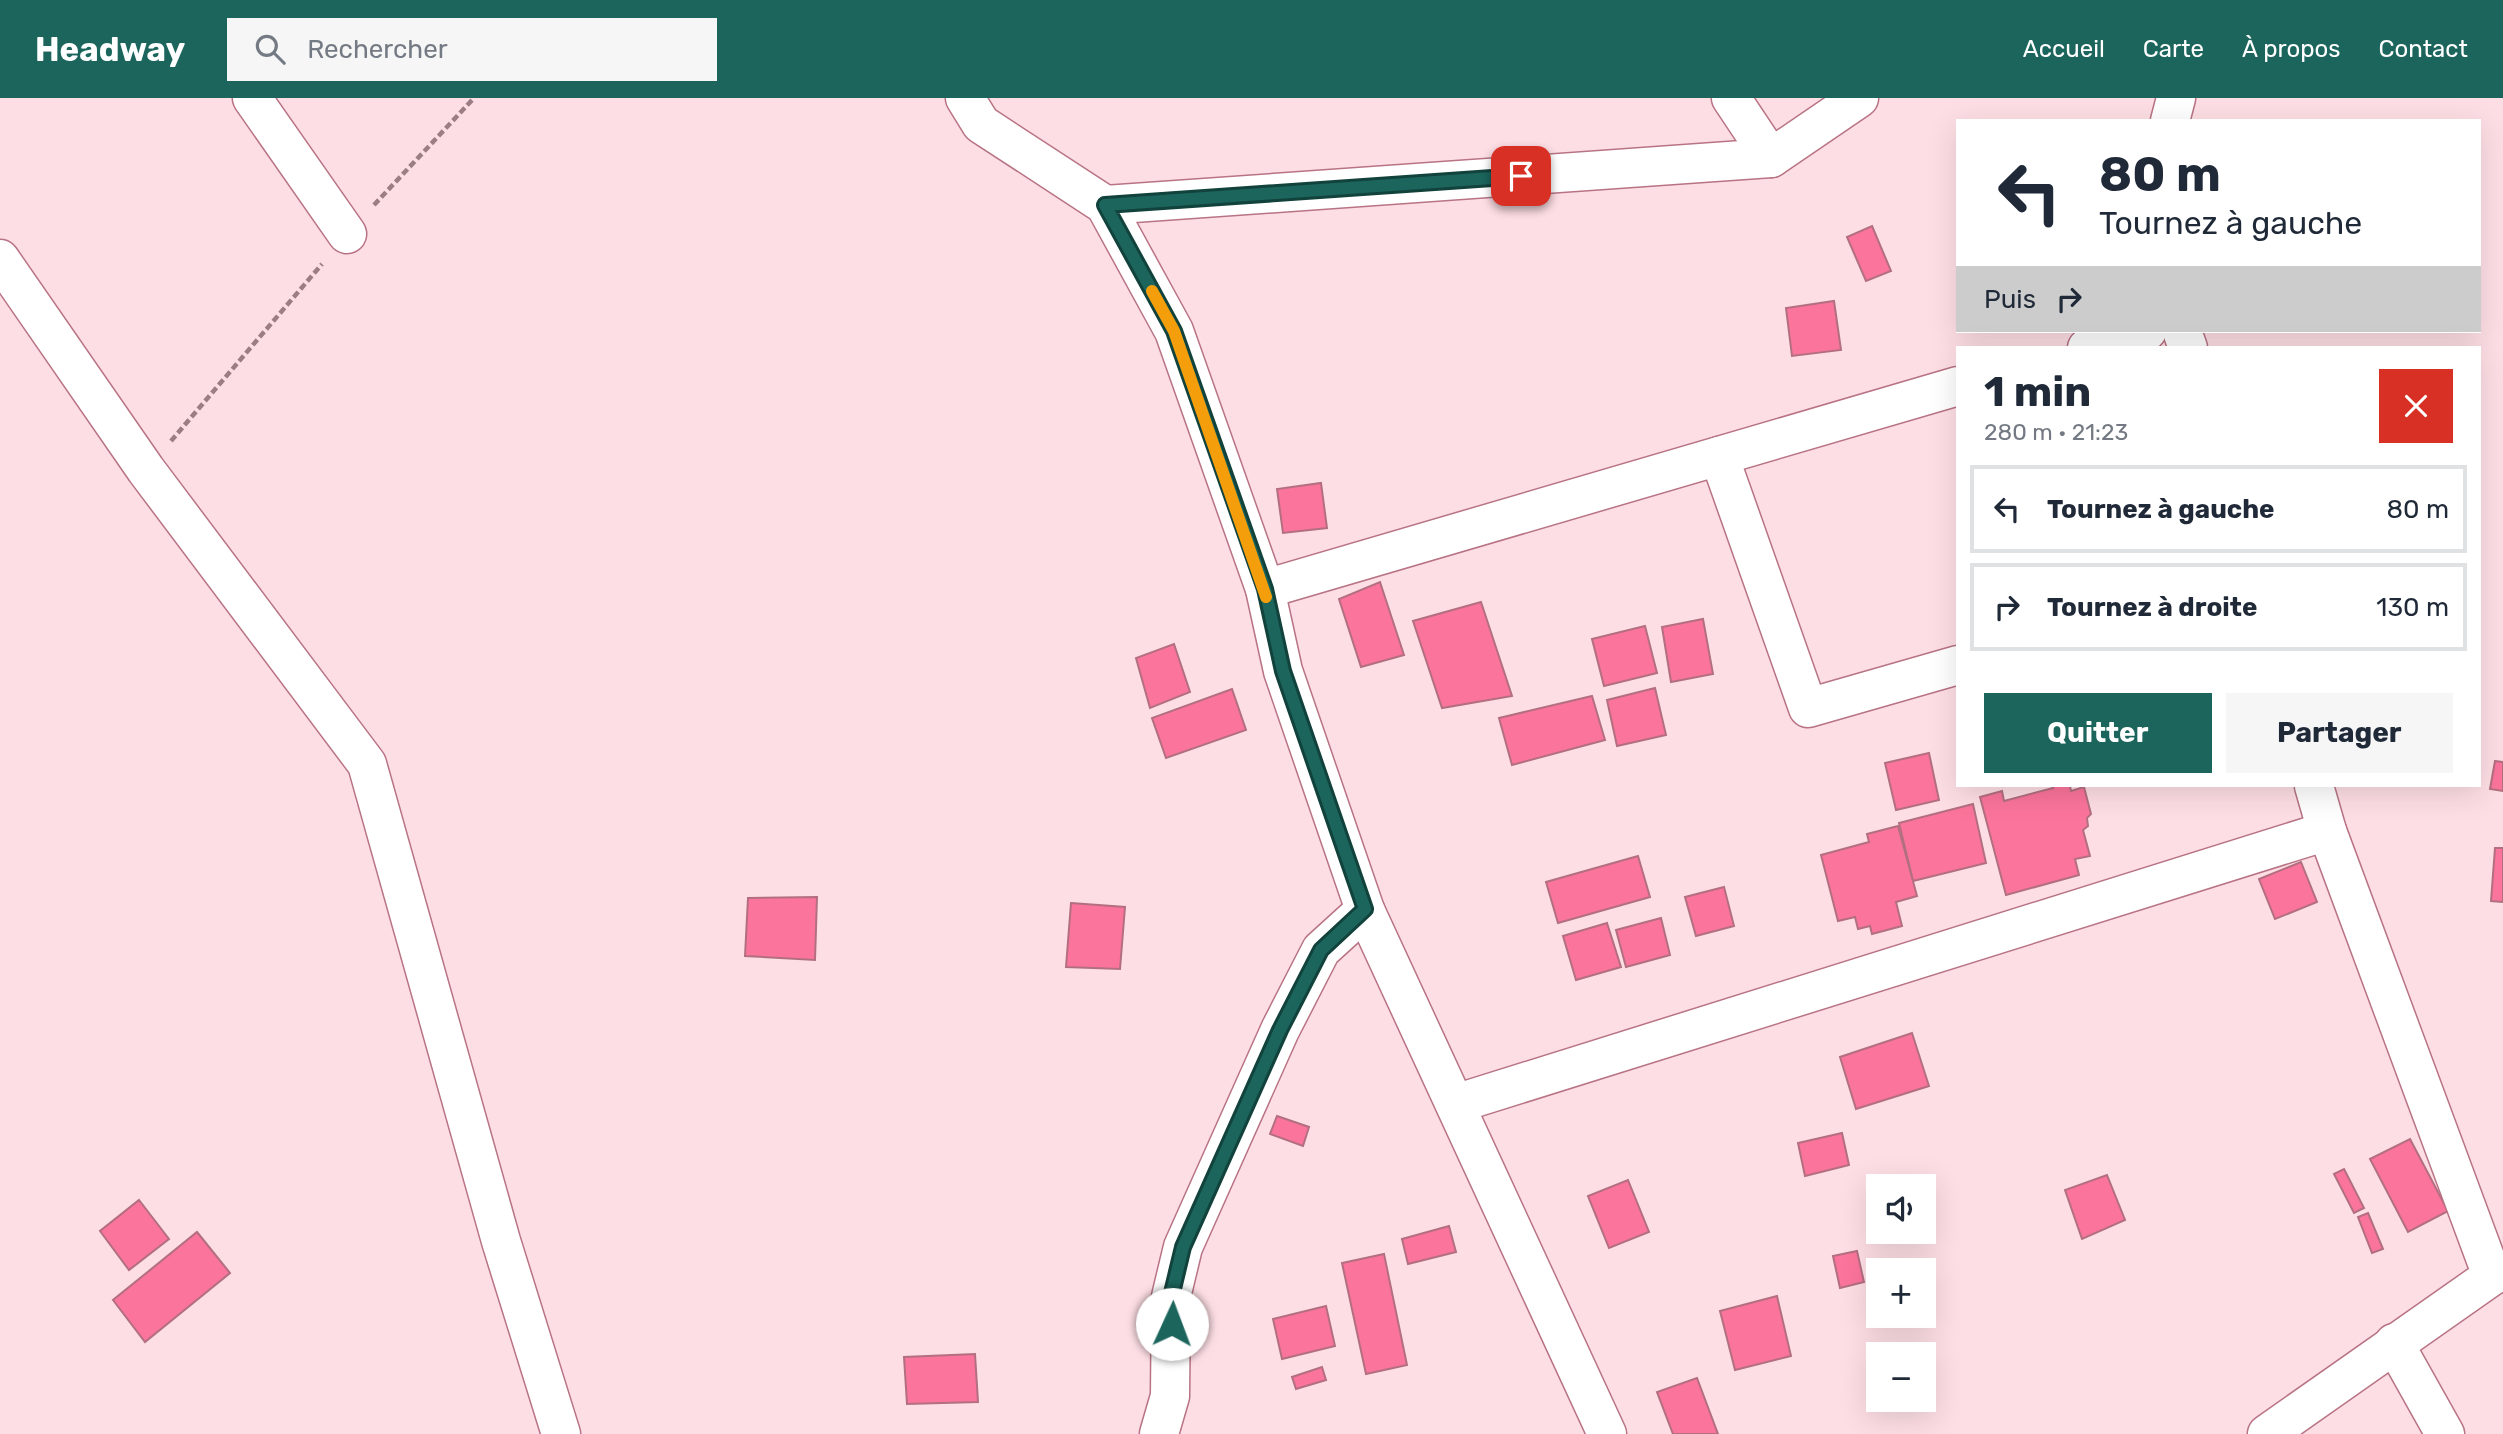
<!DOCTYPE html>
<html lang="fr">
<head>
<meta charset="utf-8">
<style>
	:root { --surface:#fff; --page:#f6f6f7; --text:#1f2937; --muted:#747a83; --line:#e0e1e3; --accent:#1b655c }
	body { margin:0; font-family:Rubik,sans-serif; background:var(--page); color:var(--text); height:100vh; display:flex; flex-direction:column; font-size:26px; white-space:nowrap }
	* { box-sizing:border-box; margin:0 }
	p { font-size:23px; color:var(--muted) }
	.icon { flex:none; width:38px; height:38px; fill:none; stroke:currentColor; stroke-width:2; stroke-linecap:round; stroke-linejoin:round }
	.map { position:relative; flex:1; overflow:hidden }
	.panel { position:absolute; left:1956px; top:248px; width:525px; height:441px; display:flex; flex-direction:column; background:var(--surface); border-radius:0px; box-shadow:0 7px 28px #0002 }
	.panel>* { flex:none }
	.banner { position:absolute; left:1956px; top:21px; width:525px; height:214px; border-radius:0px; box-shadow:0 7px 28px #0002; background:#fff; color:var(--text); overflow:hidden }
	.buttons { position:absolute; left:1866px; top:1076px; display:grid; gap:14px }
	.buttons a { display:grid; place-items:center; width:70px; height:70px; border-radius:0px; background:var(--surface); box-shadow:0 7px 28px #0002; font-size:35px }
	.pin { position:absolute; display:grid; place-items:center; width:60px; height:60px; color:#fff; margin:-30px; border-radius:14px; box-shadow:0 4px 10px #0006 }
	.me { position:absolute; width:77px; margin:-38px; rotate:2deg; stroke-linejoin:round; filter:drop-shadow(0 0 5px #0008) }
	.turn { display:flex; align-items:center; gap:24px; height:147px; padding:0 28px; font-size:32px }
	.turn .icon { width:91px; height:91px; stroke-width:2.5 }
	.turn b { display:block; font-size:49px; line-height:60px }
	.then { display:flex; align-items:center; height:66px; padding:0 28px; background:#0003; gap:14px; font-size:26px }
	.round { display:grid; place-items:center; flex:none; width:74px; height:74px; border-radius:0px; background:var(--page) }
	.summary { display:flex; align-items:center; justify-content:space-between; height:119px; padding:0 28px }
	h1 { font-size:42px; font-weight:700; line-height:52px }
	.action { display:flex; gap:14px; margin-top:auto; padding:14px 28px }
	.action a { flex:1; height:80px; border-radius:0px; background:var(--accent); color:#fff; font-size:28px; font-weight:700; line-height:80px; text-align:center }
	.action a+a { background:var(--page); color:var(--text) }
	ul { padding:0; list-style:none }
	li { display:flex; align-items:center; gap:21px; height:88px; margin:0 14px 10px; padding:0 14px; border:4px solid var(--line); border-radius:0px }
	li div { flex:1 }
	li b { display:block; font-size:26px }
	li em { font-style:normal }
	header { display:flex; align-items:center; gap:42px; box-sizing:border-box; height:98px; padding:0 35px; background:var(--accent); color:#fff }
	header strong { font-size:33px }
	nav { display:flex; gap:38px; margin-inline-start:auto; font-size:24px }
	.search { width:490px; height:63px; background:var(--page); display:flex; align-items:center; gap:18px; box-sizing:border-box; padding:0 24px; border-radius:0px; color:var(--muted); font-size:26px }
	.map>svg:first-child { display:block }
</style>
</head>
<body>
<header>
<strong>Headway</strong>
<div class="search"><svg class="icon" aria-label="search" viewBox="0 0 24 24"><circle cx="10" cy="10" r="6"/><path d="M15 15l6 6"/></svg>Rechercher</div>
<nav><a>Accueil</a><a>Carte</a><a>À propos</a><a>Contact</a></nav>
</header>
<div class="map">
<svg width="2503" height="1336" viewBox="0 0 2503 1336">
	<rect width="100%" height="100%" fill="#fddee4"/>
	<g fill="#fb749b" stroke="#b36f80" stroke-width="2">
		<polygon points="1872,128 1891,173 1866,183 1847,139"/>
		<polygon points="1834,203 1841,252 1792,258 1786,210"/>
		<polygon points="1321,385 1327,430 1283,435 1277,391"/>
		<polygon points="1380,484 1404,557 1361,569 1339,501"/>
		<polygon points="1481,504 1512,598 1442,610 1413,523"/>
		<polygon points="1703,521 1713,576 1671,584 1662,529"/>
		<polygon points="1645,528 1657,575 1604,588 1592,541"/>
		<polygon points="1174,546 1190,594 1150,610 1136,560"/>
		<polygon points="1655,590 1666,637 1617,648 1607,602"/>
		<polygon points="1232,591 1246,632 1166,660 1152,620"/>
		<polygon points="1592,598 1605,642 1512,667 1499,620"/>
		<polygon points="1929,655 1939,702 1896,712 1885,665"/>
		<polygon points="2495,663 2503,664 2503,693 2490,691"/>
		<polygon points="2052,688 2070,688 2071,693 2084,689 2091,716 2087,720 2088,728 2083,732 2090,758 2075,761 2079,777 2006,797 1980,699 2002,693 2004,703 2053,690"/>
		<polygon points="1973,706 1986,765 1913,783 1899,725"/>
		<polygon points="1898,728 1917,798 1896,804 1902,828 1872,836 1870,828 1858,831 1855,819 1838,823 1821,757 1869,744 1867,736"/>
		<polygon points="2495,750 2503,750 2503,804 2491,803"/>
		<polygon points="1638,758 1650,799 1558,825 1546,784"/>
		<polygon points="2301,764 2317,804 2275,821 2259,781"/>
		<polygon points="1724,789 1734,828 1696,838 1685,799"/>
		<polygon points="817,799 815,862 745,858 748,800"/>
		<polygon points="1071,805 1125,809 1120,871 1066,869"/>
		<polygon points="1661,820 1670,857 1626,869 1616,832"/>
		<polygon points="1607,825 1621,869 1576,882 1563,838"/>
		<polygon points="1912,935 1929,988 1856,1011 1840,959"/>
		<polygon points="1277,1018 1309,1029 1303,1048 1270,1036"/>
		<polygon points="1842,1035 1849,1067 1805,1078 1798,1045"/>
		<polygon points="2410,1041 2448,1113 2408,1134 2370,1061"/>
		<polygon points="2344,1071 2364,1110 2354,1115 2334,1076"/>
		<polygon points="2107,1077 2125,1122 2082,1141 2065,1092"/>
		<polygon points="1628,1082 1649,1134 1609,1150 1588,1098"/>
		<polygon points="139,1102 169,1141 129,1172 100,1133"/>
		<polygon points="2368,1115 2383,1151 2372,1155 2358,1119"/>
		<polygon points="1449,1128 1456,1154 1408,1166 1402,1141"/>
		<polygon points="197,1134 230,1175 145,1244 113,1202"/>
		<polygon points="1857,1153 1864,1184 1840,1190 1833,1158"/>
		<polygon points="1384,1156 1407,1267 1366,1276 1342,1165"/>
		<polygon points="1777,1198 1791,1258 1735,1272 1720,1213"/>
		<polygon points="1326,1208 1335,1248 1282,1261 1273,1221"/>
		<polygon points="975,1256 978,1304 907,1306 904,1259"/>
		<polygon points="1322,1269 1326,1282 1296,1291 1292,1279"/>
		<polygon points="1697,1280 1718,1336 1673,1336 1657,1294"/>
	</g>
	<g fill="none" stroke-linecap="round" stroke-linejoin="round">
		<g stroke="#b87384" stroke-width="41">
			<g id="minor">
				<polyline points="252,0 347,136"/>
				<polyline points="965,0 981,26 1105,107 1174,233 1265,491 1283,573 1365,812 1607,1336"/>
				<polyline points="1731,0 1771,60 1859,0"/>
				<polyline points="2170,23 2176,0"/>
				<polyline points="1105,107 1771,60"/>
				<polyline points="0,161 146,372 367,666 501,1143 561,1336"/>
				<polyline points="2182,233 2188,250"/>
				<polyline points="2087,250 2147,233"/>
				<polyline points="1719,358 1808,610 1958,567"/>
				<polyline points="1265,491 1958,288"/>
				<polyline points="2314,688 2327,733 2492,1178"/>
				<polyline points="1455,1006 2327,733"/>
				<polyline points="2394,1245 2445,1336"/>
				<polyline points="1159,1336 1170,1298 1171,1199 1183,1149 1280,932 1321,852 1365,812"/>
				<polyline points="2267,1336 2492,1178 2503,1172"/>
			</g>
		</g>
		<g stroke="#9b7d84" stroke-width="4.5" stroke-dasharray="7 3.5" stroke-linecap="butt">
			<polyline points="374,107 474,0"/>
			<polyline points="171,343 322,166"/>
		</g>
		<use href="#minor" stroke="#fff" stroke-width="38"/>
	</g>
	<g fill="none" stroke-linecap="round" stroke-linejoin="round">
		<g stroke="#12423c" stroke-width="18">
			<polyline id="route" points="1172,1226 1171,1199 1183,1149 1280,932 1321,852 1365,811 1283,573 1265,491 1174,233 1105,107 1521,78"/>
		</g>
		<use href="#route" stroke="#1b655c" stroke-width="12"/>
		<polyline stroke="#f59e0b" stroke-width="12" points="1152,193 1174,233 1266,499"/>
	</g>
</svg>
<div class="buttons">
<a><svg class="icon" aria-label="sound" viewBox="0 0 24 24"><path d="M4 9h4l5-4v14l-5-4H4zM17 9q2 3 0 6"/></svg></a>
<a>+</a>
<a>−</a>
</div>
<div class="pin" style="left:1521px;top:78px;background:#d93025"><svg class="icon" aria-label="arrive" viewBox="0 0 24 24"><path d="M6 21V4h12l-3 4 3 4H6"/></svg></div>
<svg class="me" style="left:1172px;top:1226px" viewBox="-20 -20 40 40"><circle r="19" fill="#fff"/><path d="M0-13L10 11 0 6-10 11z" fill="#1b655c"/></svg>
<div class="banner">
<div class="turn"><svg class="icon" aria-label="left" viewBox="0 0 24 24"><path d="M17 20v-9H6M10 6l-5 5 5 5"/></svg><div><b>80 m</b>Tournez à gauche</div></div>
<div class="then">Puis<svg class="icon" aria-label="right" viewBox="0 0 24 24"><path d="M7 20v-9h11M14 6l5 5-5 5"/></svg></div>
</div>
<section class="panel">
<div class="summary"><div><h1>1 min</h1><p>280 m · 21:23</p></div><a class="round" style="background:#d93025;color:#fff"><svg class="icon" aria-label="close" viewBox="0 0 24 24"><path d="M6 6l12 12M18 6L6 18"/></svg></a></div>
<ul>
<li><svg class="icon" aria-label="left" viewBox="0 0 24 24"><path d="M17 20v-9H6M10 6l-5 5 5 5"/></svg><div><b>Tournez à gauche</b></div><em>80 m</em></li>
<li><svg class="icon" aria-label="right" viewBox="0 0 24 24"><path d="M7 20v-9h11M14 6l5 5-5 5"/></svg><div><b>Tournez à droite</b></div><em>130 m</em></li>
</ul>
<div class="action"><a>Quitter</a><a>Partager</a></div>
</section>
</div>
</body>
</html>
